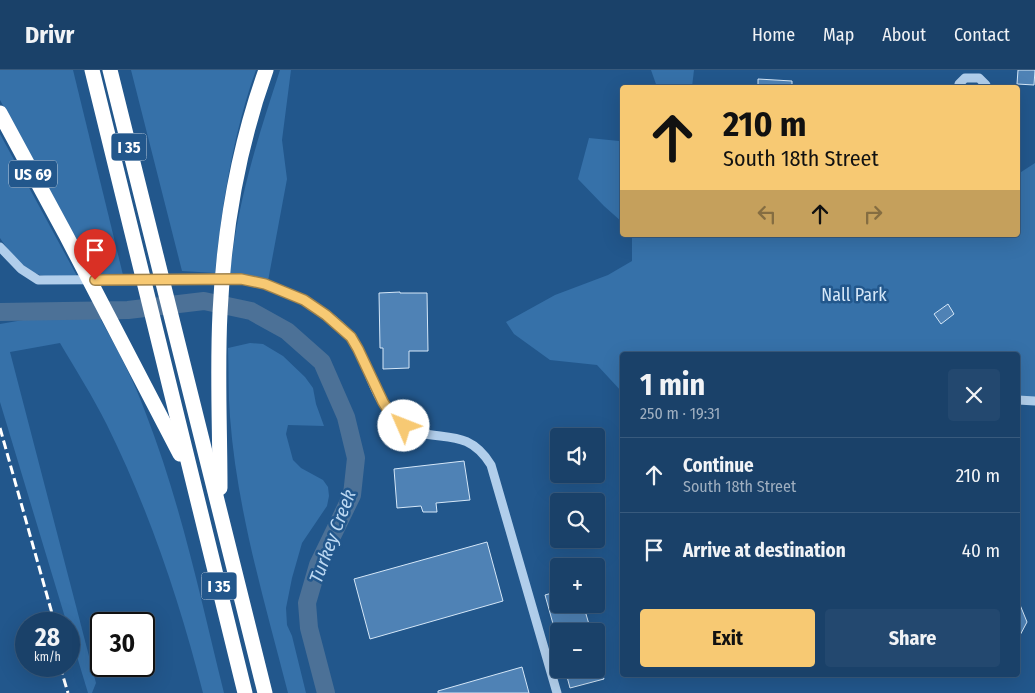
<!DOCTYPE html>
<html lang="en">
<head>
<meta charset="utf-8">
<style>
	:root { --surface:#1a4169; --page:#23486f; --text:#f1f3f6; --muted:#9fafc0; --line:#385a7d; --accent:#f7c973 }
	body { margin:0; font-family:"Fira Sans Condensed",sans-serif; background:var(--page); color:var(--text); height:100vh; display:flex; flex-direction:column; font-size:19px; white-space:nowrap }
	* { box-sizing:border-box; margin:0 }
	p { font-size:16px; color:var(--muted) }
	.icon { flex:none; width:28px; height:28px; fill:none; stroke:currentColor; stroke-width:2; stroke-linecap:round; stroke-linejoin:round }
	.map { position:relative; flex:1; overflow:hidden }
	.sheet { position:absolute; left:620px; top:282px; width:400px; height:325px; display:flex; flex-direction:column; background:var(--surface); border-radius:5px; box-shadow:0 5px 20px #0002,0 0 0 1px var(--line) }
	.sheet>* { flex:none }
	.top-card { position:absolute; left:620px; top:15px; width:400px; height:152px; border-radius:5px; box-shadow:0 5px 20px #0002,0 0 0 1px var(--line); background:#f7c973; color:#111; overflow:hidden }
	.fabs { position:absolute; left:550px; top:358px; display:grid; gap:10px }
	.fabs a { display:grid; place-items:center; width:55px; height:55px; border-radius:5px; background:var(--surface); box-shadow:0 5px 20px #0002,0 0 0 1px var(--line); font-size:25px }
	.speed { position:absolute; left:15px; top:542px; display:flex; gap:10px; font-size:25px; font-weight:700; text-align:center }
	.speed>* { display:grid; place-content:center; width:65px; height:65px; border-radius:50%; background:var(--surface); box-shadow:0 5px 20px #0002,0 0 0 1px var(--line); line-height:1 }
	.speed small { font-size:12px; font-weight:400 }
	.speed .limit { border:2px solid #111; border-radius:8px; background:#fff; color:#111 }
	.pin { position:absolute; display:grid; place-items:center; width:42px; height:42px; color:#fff; margin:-51px -21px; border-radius:50% 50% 50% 0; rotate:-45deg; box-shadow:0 0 5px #0007 }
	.pin .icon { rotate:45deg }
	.me { position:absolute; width:55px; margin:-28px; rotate:314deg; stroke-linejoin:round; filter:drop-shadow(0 0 4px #0008) }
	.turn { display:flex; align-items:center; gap:18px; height:105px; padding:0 20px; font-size:22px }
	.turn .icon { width:65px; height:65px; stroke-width:2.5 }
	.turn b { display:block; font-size:35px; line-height:42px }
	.lanes { display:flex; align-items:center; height:48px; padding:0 20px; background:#0003; justify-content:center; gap:25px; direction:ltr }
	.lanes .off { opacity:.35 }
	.round { display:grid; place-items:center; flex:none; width:52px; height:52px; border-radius:5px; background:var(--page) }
	.headline { display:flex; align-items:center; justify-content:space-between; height:85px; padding:0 20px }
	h1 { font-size:30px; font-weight:700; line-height:38px }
	.primary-button { display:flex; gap:10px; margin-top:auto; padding:10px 20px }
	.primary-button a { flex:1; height:58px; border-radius:5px; background:var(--accent); color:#111; font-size:20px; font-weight:700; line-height:58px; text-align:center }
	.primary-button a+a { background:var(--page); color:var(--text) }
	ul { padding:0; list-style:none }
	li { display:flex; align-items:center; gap:15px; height:75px; padding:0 20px; border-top:1px solid var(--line) }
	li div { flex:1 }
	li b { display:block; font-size:19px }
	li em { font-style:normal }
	header { display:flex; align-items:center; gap:30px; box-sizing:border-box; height:70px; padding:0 25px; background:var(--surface); border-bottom:1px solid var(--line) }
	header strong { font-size:24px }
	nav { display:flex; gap:28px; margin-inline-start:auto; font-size:18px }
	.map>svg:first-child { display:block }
</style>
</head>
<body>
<header>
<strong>Drivr</strong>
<nav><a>Home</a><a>Map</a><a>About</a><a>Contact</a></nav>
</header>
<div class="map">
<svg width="1035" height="623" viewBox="0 0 1035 623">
	<rect width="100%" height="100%" fill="#22578c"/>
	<g fill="#3671a9">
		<polygon points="0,0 73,0 123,205 94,205 0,30"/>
		<path d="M131 0H256C233 64 222 135 215 203L182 201Z"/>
		<path d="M280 0H291L282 70 287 109 268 211 230 204C237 133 258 67 280 0Z"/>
		<polygon points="651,0 694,0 692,17 657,17"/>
		<path d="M0 64 77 206C67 206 55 207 45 206 25 203 10 183 0 168Z"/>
		<polygon points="589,68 619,71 622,68 622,152 604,136 578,109"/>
		<polygon points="1035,93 1035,330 1018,329 1018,285 622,285 622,322 597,295 550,290 514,264 506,252 555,225 608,205 632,191 632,165 1018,165 1018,104"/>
		<path d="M100 248C117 279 134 310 146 344 181 434 201 530 224 623H203C180 532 149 440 107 355 93 327 76 300 60 273L10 282 96 613 92 623H88L69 560V554H67L0 332V254L29 249Z"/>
		<path d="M250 273 263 274 283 286 305 307 313 318 316 334 324 356 288 355 286 364 293 390 301 398 323 410 328 417 329 426 327 436 302 473 292 508 286 538 287 555 292 566 306 623H288C265 533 237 441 230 347 228 324 229 301 228 278Z"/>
	</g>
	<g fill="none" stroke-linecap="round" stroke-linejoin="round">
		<polyline stroke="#4c7197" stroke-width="18" points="0,242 128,240 204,231 251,241 287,261 322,292 346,347 356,388 352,425 318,495 307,533 309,558 326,623"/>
	</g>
	<g fill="#4f82b5" stroke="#d5e7f8">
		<polygon points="1018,0 1035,0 1034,15 1017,14"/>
		<polygon points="758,9 792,11 792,18 758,18"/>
		<polygon points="400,222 400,223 427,223 428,281 409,281 409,298 383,299 383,278 380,278 379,223"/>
		<polygon points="948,234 954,244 941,254 934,244"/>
		<polygon points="464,391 470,430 436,433 437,442 423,442 421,436 397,438 394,399"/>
		<polygon points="487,472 503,531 370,569 354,509"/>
		<polygon points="559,521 559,534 583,534 591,561 555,561 545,525"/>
		<polygon points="1018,530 1027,552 1018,569"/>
		<polygon points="522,597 529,623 438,623 438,621"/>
		<polygon points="565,599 601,599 604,609 570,618"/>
	</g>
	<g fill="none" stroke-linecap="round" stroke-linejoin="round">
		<g stroke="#b1ceeb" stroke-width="9">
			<polyline points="958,18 959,14 965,8 979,8 986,15 986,18"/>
			<path d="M0 177 21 199 38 210 241 209C280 214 340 243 358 279 370 303 377 335 399 352 432 378 464 351 491 395L557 623"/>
			<polyline points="1018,330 1035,331"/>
		</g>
		<g stroke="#fff" stroke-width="15">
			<polyline points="92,0 245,623"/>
			<polyline points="110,0 265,623"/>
			<polyline points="0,43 66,165 180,384"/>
			<path d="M220 418C220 360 217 301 220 243 224 159 238 78 266 0"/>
		</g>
		<g stroke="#fff" stroke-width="3" stroke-dasharray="9 4" stroke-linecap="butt">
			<polyline points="0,358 55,554"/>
			<polyline points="60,596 68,623"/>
		</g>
	</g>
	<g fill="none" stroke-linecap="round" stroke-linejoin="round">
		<g stroke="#a1834b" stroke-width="12">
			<polyline id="route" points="95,210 241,209 265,214 304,230 326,245 351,267 358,279 383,332 390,343 404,356"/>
		</g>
		<use href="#route" stroke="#f7c973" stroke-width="9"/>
	</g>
	<g text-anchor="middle" stroke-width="5" stroke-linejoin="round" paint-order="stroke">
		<g fill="#22578c" stroke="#bdcddc" stroke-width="1">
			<rect x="111.5" y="63.5" width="35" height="27" rx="4"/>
			<rect x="9" y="90.5" width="48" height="27" rx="4"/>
			<rect x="201.5" y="502.5" width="35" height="27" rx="4"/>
		</g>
		<g font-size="16" font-weight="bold" fill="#fff">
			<text x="129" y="83">I 35</text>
			<text x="33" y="110">US 69</text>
			<text x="219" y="522">I 35</text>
		</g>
		<g font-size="18" fill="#d5e7f8" stroke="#22578c">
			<text x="854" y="231">Nall Park</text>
		</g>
		<g font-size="19" font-style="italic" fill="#bcd8f2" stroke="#22578c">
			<text transform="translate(332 466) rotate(-69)" y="7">Turkey Creek</text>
		</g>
	</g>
</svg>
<div class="fabs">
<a><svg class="icon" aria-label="sound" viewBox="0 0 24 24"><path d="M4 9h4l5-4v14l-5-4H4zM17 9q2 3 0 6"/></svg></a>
<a><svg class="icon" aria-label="search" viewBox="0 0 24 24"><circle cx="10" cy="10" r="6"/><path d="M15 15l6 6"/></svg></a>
<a>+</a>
<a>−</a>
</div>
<div class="speed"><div>28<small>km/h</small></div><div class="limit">30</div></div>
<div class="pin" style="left:95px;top:210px;background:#d93025"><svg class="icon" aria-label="arrive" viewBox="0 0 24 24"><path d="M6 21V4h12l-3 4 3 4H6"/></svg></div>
<svg class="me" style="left:404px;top:356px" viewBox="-20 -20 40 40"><circle r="19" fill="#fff"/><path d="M0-13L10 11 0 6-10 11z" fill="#f7c973"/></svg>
<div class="top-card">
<div class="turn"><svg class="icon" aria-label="ahead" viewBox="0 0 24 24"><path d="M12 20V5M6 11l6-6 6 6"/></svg><div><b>210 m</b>South 18th Street</div></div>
<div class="lanes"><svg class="icon off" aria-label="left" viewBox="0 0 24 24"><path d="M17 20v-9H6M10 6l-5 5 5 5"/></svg><svg class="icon" aria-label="ahead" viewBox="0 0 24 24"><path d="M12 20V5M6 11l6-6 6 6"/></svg><svg class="icon off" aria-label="right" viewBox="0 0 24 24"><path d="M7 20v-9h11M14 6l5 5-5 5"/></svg></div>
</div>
<section class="sheet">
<div class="headline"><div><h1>1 min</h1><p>250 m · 19:31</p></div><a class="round"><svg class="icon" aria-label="close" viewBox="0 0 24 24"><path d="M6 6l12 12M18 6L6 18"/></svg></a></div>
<ul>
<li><svg class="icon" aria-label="ahead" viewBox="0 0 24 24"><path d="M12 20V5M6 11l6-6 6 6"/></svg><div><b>Continue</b><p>South 18th Street</p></div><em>210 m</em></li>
<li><svg class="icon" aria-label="arrive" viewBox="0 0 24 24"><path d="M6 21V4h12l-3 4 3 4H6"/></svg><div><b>Arrive at destination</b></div><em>40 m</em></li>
</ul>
<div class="primary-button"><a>Exit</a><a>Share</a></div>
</section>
</div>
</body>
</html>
